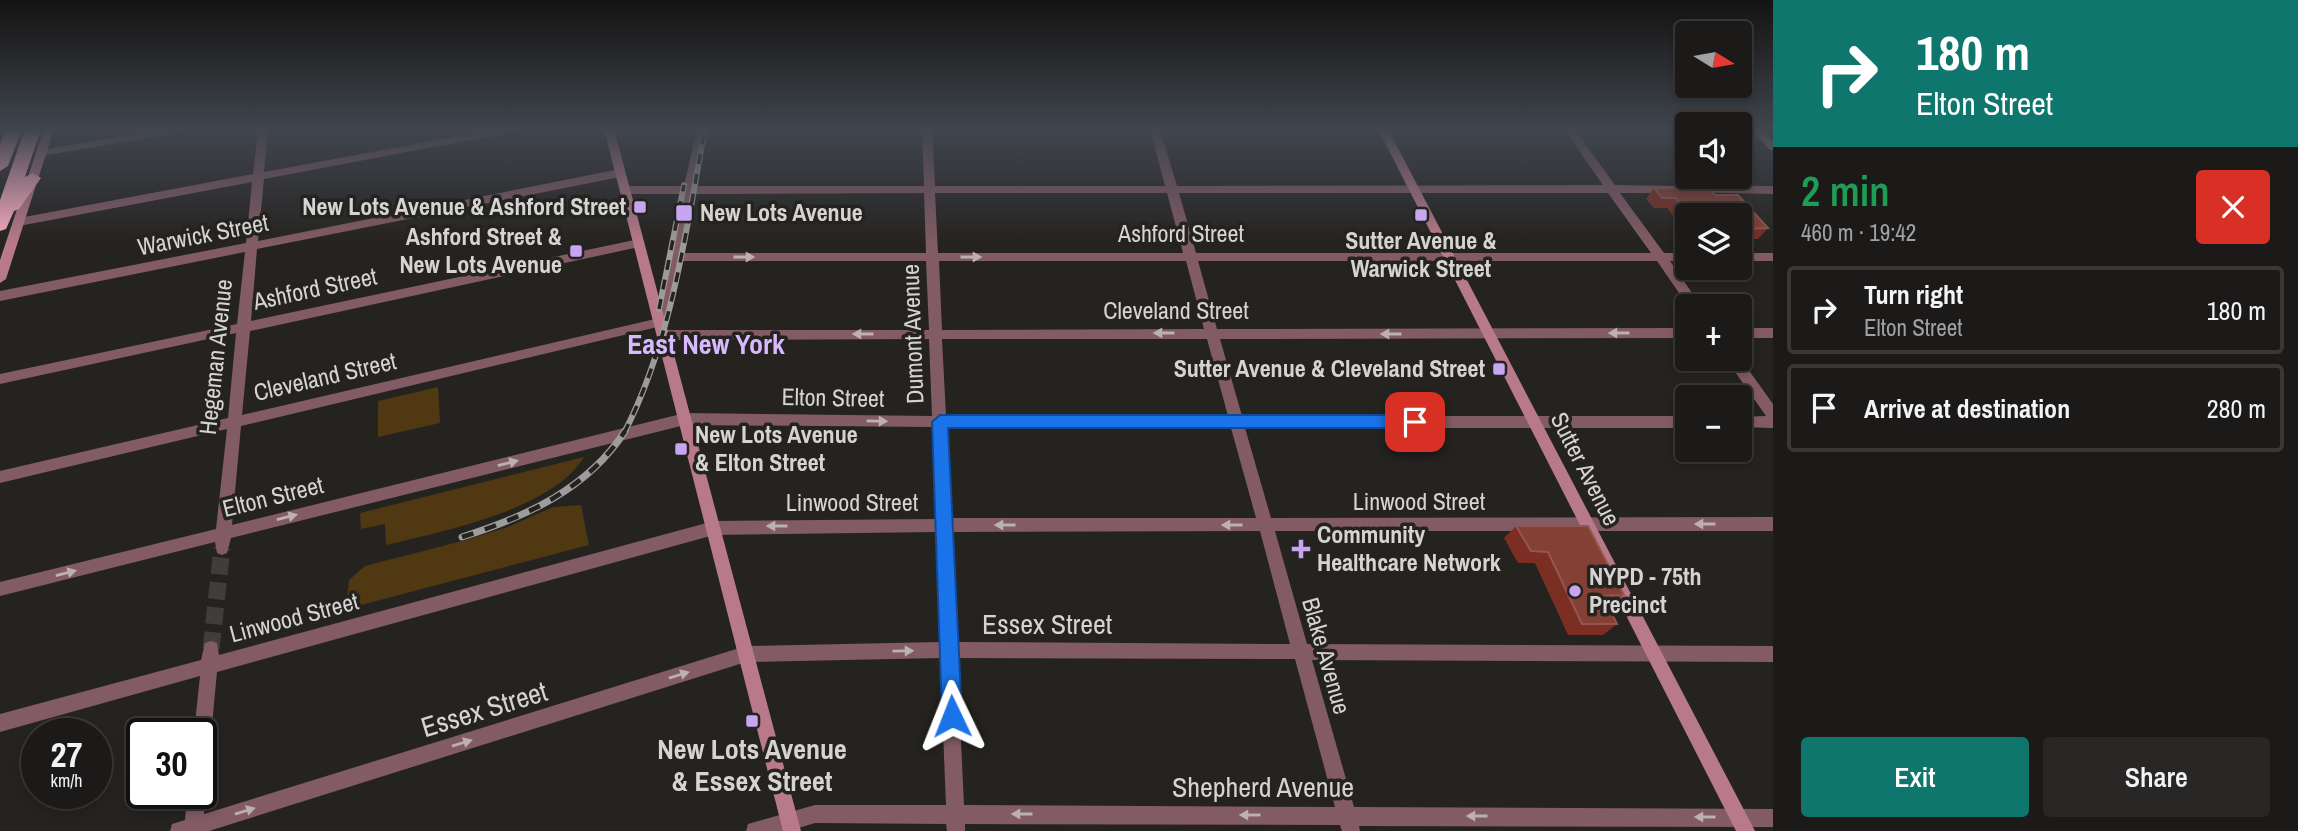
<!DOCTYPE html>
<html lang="en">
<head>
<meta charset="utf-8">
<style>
	:root { --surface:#1c1a18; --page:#292725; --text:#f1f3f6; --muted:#a0a1a2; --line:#3a3837; --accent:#0f766e }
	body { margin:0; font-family:"Archivo Narrow",sans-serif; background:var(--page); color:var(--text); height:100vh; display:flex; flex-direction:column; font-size:26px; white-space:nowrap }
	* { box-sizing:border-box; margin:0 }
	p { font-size:23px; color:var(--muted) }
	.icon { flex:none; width:38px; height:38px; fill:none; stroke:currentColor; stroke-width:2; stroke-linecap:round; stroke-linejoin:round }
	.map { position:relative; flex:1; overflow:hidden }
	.details { display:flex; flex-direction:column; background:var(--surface); width:525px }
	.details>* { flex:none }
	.guide { background:#0f766e; color:#fff; overflow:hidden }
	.needle { width:46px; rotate:101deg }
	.buttons { position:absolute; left:1675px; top:21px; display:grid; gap:14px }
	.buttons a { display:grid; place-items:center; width:77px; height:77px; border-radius:7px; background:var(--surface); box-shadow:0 4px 10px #0003,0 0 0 2px var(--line); font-size:35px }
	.speed { position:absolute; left:21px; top:718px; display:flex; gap:14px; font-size:35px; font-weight:700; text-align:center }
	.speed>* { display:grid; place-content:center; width:91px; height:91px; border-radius:50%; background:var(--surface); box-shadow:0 4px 10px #0003,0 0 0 2px var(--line); line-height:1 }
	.speed small { font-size:18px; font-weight:400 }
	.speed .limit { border:4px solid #111; border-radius:10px; background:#fff; color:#111 }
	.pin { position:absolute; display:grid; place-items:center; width:60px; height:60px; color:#fff; margin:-30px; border-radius:14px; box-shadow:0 4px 10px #0006 }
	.me { position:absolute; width:77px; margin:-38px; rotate:358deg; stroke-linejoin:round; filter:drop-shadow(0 0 5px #0008) }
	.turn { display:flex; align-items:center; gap:24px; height:147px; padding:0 28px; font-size:32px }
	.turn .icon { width:91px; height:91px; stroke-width:2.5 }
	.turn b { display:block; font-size:49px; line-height:60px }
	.round { display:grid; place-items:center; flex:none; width:74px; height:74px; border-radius:7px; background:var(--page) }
	.headline { display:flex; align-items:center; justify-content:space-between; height:119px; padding:0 28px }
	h1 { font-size:42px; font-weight:600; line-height:52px; color:#1e9e55 }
	.primary-button { display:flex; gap:14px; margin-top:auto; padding:14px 28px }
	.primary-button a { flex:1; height:80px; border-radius:7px; background:var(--accent); color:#fff; font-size:28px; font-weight:600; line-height:80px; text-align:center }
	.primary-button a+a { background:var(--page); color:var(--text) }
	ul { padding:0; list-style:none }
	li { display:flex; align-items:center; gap:21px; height:88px; margin:0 14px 10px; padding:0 14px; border:4px solid var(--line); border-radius:7px }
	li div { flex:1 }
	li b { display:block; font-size:26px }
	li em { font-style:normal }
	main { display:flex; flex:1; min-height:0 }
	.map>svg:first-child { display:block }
</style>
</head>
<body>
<main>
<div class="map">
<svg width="1773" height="831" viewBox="0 0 1773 831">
	<rect width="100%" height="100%" fill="#252320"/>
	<g fill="#4f3812">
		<polygon points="438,387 440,423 378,437 378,401"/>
		<path d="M584 457C552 510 443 531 386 545L385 524 361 529 360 513Z"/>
		<polygon points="581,505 589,545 346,609 349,580 365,566 466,540 508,527 553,507"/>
	</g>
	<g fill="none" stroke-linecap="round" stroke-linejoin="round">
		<polyline stroke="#3f3e3b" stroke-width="17" stroke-dasharray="17 8" stroke-linecap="butt" points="211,649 222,548"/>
		<g fill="#825b65" fill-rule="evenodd">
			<polygon points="164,129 187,129 182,132 41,156 35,153 41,150"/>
			<path d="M258 129H268L264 172 496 129H517L512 132 264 179 258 241 620 169 626 173 620 177 257 249 251 321 639 239 645 243 639 247 250 331 242 415 655 319 683 194H625L619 190 625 186H684L697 129H707L696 186H924L922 129H932L935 186H1165L1150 129H1160L1177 186 1603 185 1564 129H1574L1615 185 1674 186V192L1670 193H1620L1664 253H1687V261H1670L1701 306H1688L1657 261H1198L1217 329 1687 328V338L1220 339 1242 416H1687V428H1245L1271 518 1773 517V531H1275L1307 644 1773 646V662L1312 660 1354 807 1773 809V827L1359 826 1360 831H1342L1340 825 965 824V831H947L946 824 815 823 788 831H746L748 824 755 822 815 805H946L940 658 746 662 209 831H170L172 824 185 820 187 793H201V786L205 793 204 814 746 646 940 642 936 532 714 535 217 672 210 746 207 752 201 755V733H194L200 676 0 732V714L201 660 205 643 211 641 217 643 219 655 714 521 936 519 932 427 685 425 231 538 227 553 222 555 217 553 215 542 0 596V582L216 529 227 429 0 483V471L228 418 236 333 0 384V374L237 324 245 252 0 301V291L246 243 252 182 19 226 13 222 19 218 253 174ZM924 193 926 253H682L694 194ZM935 193H1167L1183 253H938ZM1179 193H1608L1651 253H1196ZM680 261H926L929 330H664L657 335 664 340 929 339 932 416 685 413 232 525 241 426 666 325ZM939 261H1186L1204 329 942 330ZM942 339H1207L1228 416H946ZM946 427 1231 428 1256 518H951ZM1260 531 1290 644 956 642 951 532ZM957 658 1295 659 1335 807 964 805Z"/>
			<polygon points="1694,185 1773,186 1773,194 1690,192 1690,186"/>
			<rect x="1740" y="253" width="33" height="8"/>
			<rect x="1740" y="328" width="33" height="10"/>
			<polygon points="1740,358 1773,404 1773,428 1740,427 1740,417 1766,416 1726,359"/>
		</g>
		<g fill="#b87a8b" fill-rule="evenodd">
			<polygon points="44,129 54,129 6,279 0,283 0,260"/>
			<polygon points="604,129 614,129 801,831 783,831"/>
			<polygon points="1378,129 1388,129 1755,831 1736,831"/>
			<polygon points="1751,129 1762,129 1773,141 1773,150 1769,149"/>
		</g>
		<g fill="#fcaec3" fill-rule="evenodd">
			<polygon points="6,129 22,129 8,166 0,171 0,144"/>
			<polygon points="25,129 41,129 25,177 33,173 41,178 19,209 14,211 6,229 0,231 0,200"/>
		</g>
		<g stroke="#9e9c9a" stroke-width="6">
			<g id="rail-far1">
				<polyline points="659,309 684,185"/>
				<path d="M624 433C672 340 686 230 705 129"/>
			</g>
		</g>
		<g stroke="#9e9c9a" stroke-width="7">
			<path id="rail" d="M462 537C525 517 588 489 625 431"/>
		</g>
		<use href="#rail-far1" stroke="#252320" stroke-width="3.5" stroke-dasharray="10" stroke-linecap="butt"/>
		<use href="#rail" stroke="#252320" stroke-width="4.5" stroke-dasharray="12" stroke-linecap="butt"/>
	</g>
	<g fill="#7c2e22">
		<polygon points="1654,188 1715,195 1768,228 1758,239 1746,239 1740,246 1740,215 1687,215 1687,247 1682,247 1674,236 1682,227 1667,208 1654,208 1646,199"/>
		<polygon points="1516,526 1624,595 1609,607 1617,624 1603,635 1568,635 1535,563 1518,563 1504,538"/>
	</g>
	<g fill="#854035" stroke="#92574e" stroke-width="2">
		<polygon points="1654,188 1709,188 1715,195 1738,195 1768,228 1742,229 1748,236 1740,236 1740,215 1689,215 1676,198 1662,198"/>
		<polygon points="1516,526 1588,526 1624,595 1603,596 1617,624 1582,624 1548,552 1531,551"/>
	</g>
	<defs><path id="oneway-solid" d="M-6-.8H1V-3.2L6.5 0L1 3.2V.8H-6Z" transform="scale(1.75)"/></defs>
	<g fill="#bcb0b1">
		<use href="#oneway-solid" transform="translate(744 257)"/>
		<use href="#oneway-solid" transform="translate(971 257)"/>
		<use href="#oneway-solid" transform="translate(1164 333) rotate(180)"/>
		<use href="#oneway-solid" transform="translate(1619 333) rotate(180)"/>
		<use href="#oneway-solid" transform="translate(863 334) rotate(180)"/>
		<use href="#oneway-solid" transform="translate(1391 334) rotate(-180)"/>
		<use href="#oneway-solid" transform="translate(877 421) rotate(1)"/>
		<use href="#oneway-solid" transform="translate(508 463) rotate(-14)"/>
		<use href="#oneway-solid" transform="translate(287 517) rotate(-14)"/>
		<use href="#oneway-solid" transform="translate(1705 524) rotate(180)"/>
		<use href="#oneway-solid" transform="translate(1005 525) rotate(180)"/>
		<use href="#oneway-solid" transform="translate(1232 525) rotate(180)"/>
		<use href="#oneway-solid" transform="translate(777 526) rotate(180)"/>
		<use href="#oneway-solid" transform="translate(66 573) rotate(-14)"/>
		<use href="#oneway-solid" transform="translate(903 651) rotate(-1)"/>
		<use href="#oneway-solid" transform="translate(679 675) rotate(-17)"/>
		<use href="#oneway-solid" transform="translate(462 743) rotate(-17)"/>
		<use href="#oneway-solid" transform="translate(245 811) rotate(-17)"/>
		<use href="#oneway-solid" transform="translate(1022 814) rotate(-180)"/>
		<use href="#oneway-solid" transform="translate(1250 815) rotate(-180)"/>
		<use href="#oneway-solid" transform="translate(1477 816) rotate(-180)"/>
		<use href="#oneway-solid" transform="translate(1705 817) rotate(-180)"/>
	</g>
	<linearGradient id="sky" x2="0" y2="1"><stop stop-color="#141312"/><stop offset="0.53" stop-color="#40454e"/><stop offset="1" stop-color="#40454e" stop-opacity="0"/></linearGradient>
	<rect width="1773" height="245" fill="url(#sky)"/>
	<polygon fill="#1a73e8" stroke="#114b97" stroke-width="2" points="940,415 1415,415 1423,422 1415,428 948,428 962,716 959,723 952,725 945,723 942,716 932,422"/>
	<g fill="#c6a6f0" stroke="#252320" stroke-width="2.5">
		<rect x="633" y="200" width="14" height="14" rx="3.5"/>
		<rect x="675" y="204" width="18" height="18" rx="3.5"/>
		<rect x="1414" y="208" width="14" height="14" rx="3.5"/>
		<rect x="569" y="244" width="14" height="14" rx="3.5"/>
		<rect x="1492" y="362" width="14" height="14" rx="3.5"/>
		<rect x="674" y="442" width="14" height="14" rx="3.5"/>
		<path d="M1297.5 538.5h7v7h7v7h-7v7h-7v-7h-7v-7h7z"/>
		<circle cx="1575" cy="591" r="7"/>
		<rect x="745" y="714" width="14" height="14" rx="3.5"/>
	</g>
	<g text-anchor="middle" stroke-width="7" stroke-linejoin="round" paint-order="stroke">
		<g font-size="24" font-weight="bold" fill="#d5d4d2" stroke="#252320" text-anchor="start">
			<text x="626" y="215" text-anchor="end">New Lots Avenue &amp; Ashford Street</text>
			<text x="700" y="221">New Lots Avenue</text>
			<text x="562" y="245" text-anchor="end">Ashford Street &amp;<tspan x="562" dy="28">New Lots Avenue</tspan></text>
			<text x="1421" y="249" text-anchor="middle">Sutter Avenue &amp;<tspan x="1421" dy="28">Warwick Street</tspan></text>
			<text x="1485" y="377" text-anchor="end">Sutter Avenue &amp; Cleveland Street</text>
			<text x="695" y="443">New Lots Avenue<tspan x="695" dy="28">&amp; Elton Street</tspan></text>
			<text x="1317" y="543">Community<tspan x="1317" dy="28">Healthcare Network</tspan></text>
			<text x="1589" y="585">NYPD - 75th<tspan x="1589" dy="28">Precinct</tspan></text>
		</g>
		<g font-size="24" fill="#d5d4d2" stroke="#252320">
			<text x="1181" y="242">Ashford Street</text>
			<text transform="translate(203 235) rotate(-11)" y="8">Warwick Street</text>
			<text transform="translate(315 289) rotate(-12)" y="8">Ashford Street</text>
			<text x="1176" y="319">Cleveland Street</text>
			<text transform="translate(913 334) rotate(-92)" y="8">Dumont Avenue</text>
			<text transform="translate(216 357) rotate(-84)" y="8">Hegeman Avenue</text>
			<text transform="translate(325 377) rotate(-13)" y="8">Cleveland Street</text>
			<text transform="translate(833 398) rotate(1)" y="8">Elton Street</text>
			<text transform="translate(1585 469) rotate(63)" y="8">Sutter Avenue</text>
			<text transform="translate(273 497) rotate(-14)" y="8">Elton Street</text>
			<text x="1419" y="510">Linwood Street</text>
			<text x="852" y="511">Linwood Street</text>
			<text transform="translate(294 618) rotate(-15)" y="8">Linwood Street</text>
			<text transform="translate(1326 656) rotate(74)" y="8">Blake Avenue</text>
		</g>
		<g font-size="28" font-weight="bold" fill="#d7b9fe" stroke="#252320">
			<text x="706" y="354">East New York</text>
		</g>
		<g font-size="28" fill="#d5d4d2" stroke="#252320">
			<text x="1047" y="634">Essex Street</text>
			<text transform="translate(484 709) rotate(-17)" y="10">Essex Street</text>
			<text x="1263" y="797">Shepherd Avenue</text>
		</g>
		<g font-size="28" font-weight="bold" fill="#d5d4d2" stroke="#252320">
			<text x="752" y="759">New Lots Avenue<tspan x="752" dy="32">&amp; Essex Street</tspan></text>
		</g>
	</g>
</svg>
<div class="buttons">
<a><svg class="needle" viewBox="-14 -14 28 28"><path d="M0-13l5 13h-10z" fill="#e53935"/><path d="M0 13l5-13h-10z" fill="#a0a1a2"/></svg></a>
<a><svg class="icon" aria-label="sound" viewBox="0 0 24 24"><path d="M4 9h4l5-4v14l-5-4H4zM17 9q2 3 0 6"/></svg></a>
<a><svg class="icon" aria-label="layers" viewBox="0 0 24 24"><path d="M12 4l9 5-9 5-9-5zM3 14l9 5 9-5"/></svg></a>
<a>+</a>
<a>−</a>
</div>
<div class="speed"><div>27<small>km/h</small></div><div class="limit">30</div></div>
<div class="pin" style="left:1415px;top:422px;background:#d93025"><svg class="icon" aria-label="arrive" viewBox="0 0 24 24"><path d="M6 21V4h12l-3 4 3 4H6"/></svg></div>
<svg class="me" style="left:952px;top:716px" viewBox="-20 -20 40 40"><path d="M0-17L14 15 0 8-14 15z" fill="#1a73e8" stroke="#fff" stroke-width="4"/></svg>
</div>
<section class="details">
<div class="guide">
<div class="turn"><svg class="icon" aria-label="right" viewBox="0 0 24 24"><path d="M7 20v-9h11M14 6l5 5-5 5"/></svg><div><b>180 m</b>Elton Street</div></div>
</div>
<div class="headline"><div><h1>2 min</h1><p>460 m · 19:42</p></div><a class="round" style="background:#d93025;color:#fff"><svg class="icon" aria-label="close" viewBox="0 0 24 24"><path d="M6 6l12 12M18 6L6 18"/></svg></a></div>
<ul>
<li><svg class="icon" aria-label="right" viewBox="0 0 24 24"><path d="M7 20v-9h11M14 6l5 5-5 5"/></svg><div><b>Turn right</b><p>Elton Street</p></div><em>180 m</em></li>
<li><svg class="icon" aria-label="arrive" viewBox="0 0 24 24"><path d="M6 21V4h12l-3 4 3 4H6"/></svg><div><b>Arrive at destination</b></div><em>280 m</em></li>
</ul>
<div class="primary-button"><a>Exit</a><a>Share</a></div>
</section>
</main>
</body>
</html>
